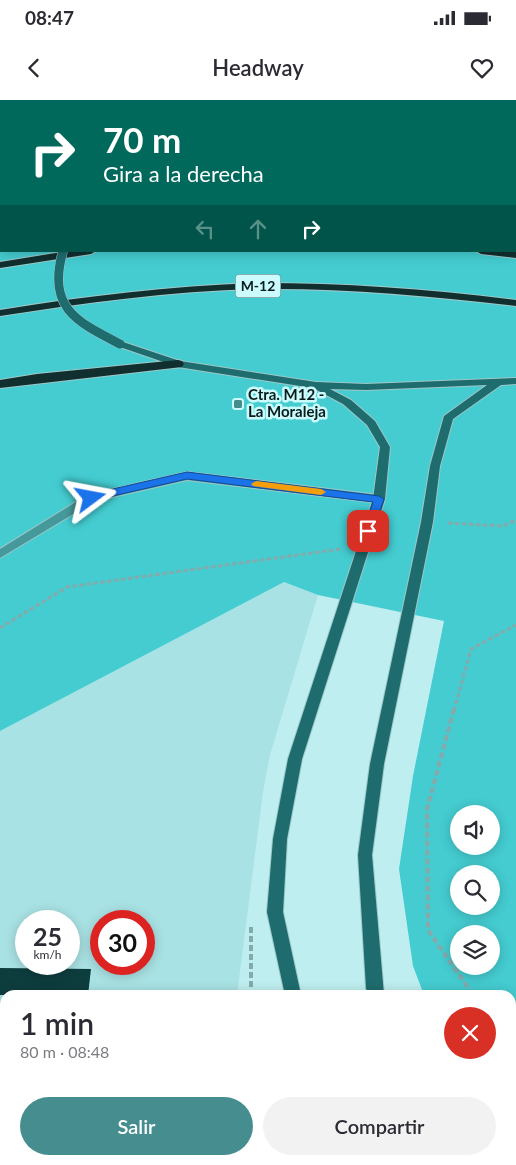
<!DOCTYPE html>
<html lang="es">
<head>
<meta charset="utf-8">
<style>
	:root { --surface:#fff; --page:#f2f2f3; --text:#2b2b33; --muted:#7c7c81; --accent:#458d8f }
	body { margin:0; font-family:Lato,sans-serif; background:var(--page); color:var(--text); height:100vh; display:flex; flex-direction:column; font-size:19px; white-space:nowrap }
	* { box-sizing:border-box; margin:0 }
	p { font-size:16px; color:var(--muted) }
	.icon { flex:none; width:28px; height:28px; fill:none; stroke:currentColor; stroke-width:2; stroke-linecap:round; stroke-linejoin:round }
	.map { position:relative; flex:1; overflow:hidden }
	.drawer { position:absolute; left:0px; top:890px; width:516px; height:175px; display:flex; flex-direction:column; background:var(--surface); border-radius:15px 15px 0 0; box-shadow:0 2px 12px #0003 }
	.drawer>* { flex:none }
	.banner { position:absolute; left:0px; top:0px; width:516px; height:152px; box-shadow:0 2px 12px #0003; background:#00695c; color:#fff; overflow:hidden }
	.fabs { position:absolute; left:450px; top:705px; display:grid; gap:10px }
	.fabs a { display:grid; place-items:center; width:50px; height:50px; border-radius:50%; background:var(--surface); box-shadow:0 2px 12px #0003; font-size:25px }
	.speed { position:absolute; left:15px; top:810px; display:flex; gap:10px; font-size:25px; font-weight:700; text-align:center }
	.speed>* { display:grid; place-content:center; width:65px; height:65px; border-radius:50%; background:var(--surface); box-shadow:0 2px 12px #0003; line-height:1 }
	.speed small { font-size:12px; font-weight:400 }
	.speed .limit { border:8px solid #d22; background:#fff; color:#111 }
	.pin { position:absolute; display:grid; place-items:center; width:42px; height:42px; color:#fff; margin:-21px; border-radius:10px; box-shadow:0 2px 8px #0006 }
	.me { position:absolute; width:55px; margin:-28px; rotate:77deg; stroke-linejoin:round; filter:drop-shadow(0 0 4px #0008) }
	.turn { display:flex; align-items:center; gap:18px; height:105px; padding:0 20px; font-size:22px }
	.turn .icon { width:65px; height:65px; stroke-width:2.5 }
	.turn b { display:block; font-size:35px; line-height:42px }
	.lanes { display:flex; align-items:center; height:48px; padding:0 20px; background:#0003; justify-content:center; gap:25px; direction:ltr }
	.lanes .off { opacity:.35 }
	.round { display:grid; place-items:center; flex:none; width:52px; height:52px; border-radius:26px; background:var(--page) }
	.summary { display:flex; align-items:center; justify-content:space-between; height:85px; padding:0 20px }
	h1 { font-size:30px; font-weight:600; line-height:38px }
	.button { display:flex; gap:10px; margin-top:auto; padding:10px 20px }
	.button a { flex:1; height:58px; border-radius:30px; background:var(--accent); color:#fff; font-size:20px; font-weight:600; line-height:58px; text-align:center }
	.button a+a { background:var(--page); color:var(--text) }
	.status { display:flex; justify-content:space-between; align-items:center; height:35px; padding:0 25px; background:var(--surface); direction:ltr }
	.status svg { height:14px; fill:currentColor }
	header { display:flex; justify-content:space-between; align-items:center; height:65px; padding:0 20px; background:var(--surface); font-size:22px; font-weight:600 }
	.map>svg:first-child { display:block }
</style>
</head>
<body>
<div class="status"><b>08:47</b><svg viewBox="0 0 49 12"><path d="M0 12V9h3v3zM5 12V6h3v6zM10 12V3h3v9zM15 12V0h3v12zM26 1h20v11H26zM47 4h2v5h-2z"/></svg></div>
<header><svg class="icon" aria-label="back" viewBox="0 0 24 24"><path d="M15 5l-7 7 7 7"/></svg>Headway<svg class="icon" aria-label="heart" viewBox="0 0 24 24"><path d="M12 20l-8-8c-3-5 5-10 8-4 3-6 11-1 8 4z"/></svg></header>
<div class="map">
<svg width="516" height="1065" viewBox="0 0 516 1065">
	<rect width="100%" height="100%" fill="#beeeef"/>
	<path fill="#a9e2e4" fill-rule="evenodd" d="M284 482 318 495 270 655 263 692 237 895H5V1060H229V1065H0V631ZM26 821H69V864H26ZM101 821H144V864H101Z"/>
	<path fill="#44ccd0" fill-rule="evenodd" d="M0 0H516V1012L511 1005V895H424L413 866 399 769 413 676 444 521 318 495 284 482 0 631ZM1 1H515V151H1ZM459 714H491V746H459ZM459 774H491V806H459ZM459 834H491V866H459Z"/>
	<polygon fill="#0e3d3e" points="0,868 91,869 88,895 0,895"/>
	<g fill="none" stroke-linecap="round" stroke-linejoin="round">
		<g stroke="#9dc8c9" stroke-width="2">
			<polygon id="street" points="187,372 379,395 385,399 379,403 187,380 95,401 0,458 0,449 87,395"/>
		</g>
		<g stroke="#9dc8c9" stroke-width="2">
			<g id="secondary">
				<rect x="515" y="72" width="1" height="4"/>
				<rect x="515" y="84" width="1" height="6"/>
				<polygon points="120,241 180,261 316,282 366,284 516,278 516,284 501,285 453,319 440,366 433,422 384,664 372,755 384,895 368,895 366,888 358,755 370,664 421,422 430,366 444,316 487,285 366,290 330,289 351,300 375,321 390,347 385,399 302,659 287,739 283,812 301,895 285,895 267,812 273,739 288,659 373,399 380,347 367,325 343,304 313,288 178,267 117,246 115,244"/>
				<polygon points="280,1060 298,1060 297,1065 279,1065"/>
				<polygon points="474,1060 492,1060 494,1065 476,1065"/>
			</g>
		</g>
		<g stroke="#9dc8c9" stroke-width="2">
			<g id="highway">
				<polygon points="34,0 45,0 46,1 35,1"/>
				<polygon points="408,0 423,0 424,1 409,1"/>
				<rect x="515" y="15" width="1" height="6"/>
				<rect x="0" y="108" width="1" height="6"/>
				<polygon points="68,151 96,151 91,154 0,168 0,162"/>
				<polygon points="476,151 516,152 516,158 481,154"/>
				<path d="M259 183C345 183 430 189 516 200V206C431 196 345 188 259 189 172 191 86 203 0 216V210C86 196 172 186 259 183Z"/>
				<polygon points="178,260 182,261 184,264 182,267 0,288 0,280 37,274"/>
			</g>
		</g>
		<g stroke="#84aaab" stroke-width="3" stroke-dasharray="4.5 2.5" stroke-linecap="butt">
			<polyline points="448,423 503,426 516,420"/>
			<polyline points="0,528 67,487 341,449"/>
			<polyline points="454,611 471,549 516,525"/>
		</g>
		<g stroke="#84aaab" stroke-width="4" stroke-dasharray="6 3" stroke-linecap="butt">
			<polyline points="454,609 427,709 428,830 473,895"/>
			<polyline points="251,827 251,895"/>
			<polyline points="511,951 516,961"/>
			<polyline points="249,1060 249,1065"/>
		</g>
		<use href="#street" fill="#46999b" fill-rule="evenodd"/>
		<use href="#secondary" fill="#1f6c6e" fill-rule="evenodd"/>
		<use href="#highway" fill="#122f30" fill-rule="evenodd"/>
		<g stroke="#9dc8c9" stroke-width="10" stroke-linecap="butt">
			<path id="secondary-bridge" d="M63 151C47 207 75 221 120 244"/>
		</g>
		<use href="#secondary-bridge" stroke="#1f6c6e" stroke-width="9"/>
	</g>
	<polygon fill="#1a73e8" stroke="#114b97" points="187,372 379,396 384,399 373,431 368,434 363,431 373,402 187,379 91,401 86,398 91,394"/>
	<polygon fill="#f59e0b" points="256,381 321,389 326,392 321,395 253,386 251,384"/>
	<rect fill="#458d8f" stroke="#cbfbfc" stroke-width="2" x="233" y="299" width="10" height="10" rx="2.5"/>
	<g text-anchor="middle" stroke-width="5" stroke-linejoin="round" paint-order="stroke">
		<rect fill="#cbfbfc" stroke="#435f5f" stroke-width="1" x="235.5" y="174.5" width="45" height="23" rx="4"/>
		<g font-size="14" font-weight="bold" fill="#091c1c">
			<text x="258" y="191">M-12</text>
		</g>
		<g font-size="15" font-weight="bold" fill="#091c1c" stroke="#cbfbfc" text-anchor="start">
			<text x="248" y="300">Ctra. M12 -<tspan x="248" dy="17">La Moraleja</tspan></text>
		</g>
	</g>
</svg>
<div class="fabs">
<a><svg class="icon" aria-label="sound" viewBox="0 0 24 24"><path d="M4 9h4l5-4v14l-5-4H4zM17 9q2 3 0 6"/></svg></a>
<a><svg class="icon" aria-label="search" viewBox="0 0 24 24"><circle cx="10" cy="10" r="6"/><path d="M15 15l6 6"/></svg></a>
<a><svg class="icon" aria-label="layers" viewBox="0 0 24 24"><path d="M12 4l9 5-9 5-9-5zM3 14l9 5 9-5"/></svg></a>
</div>
<div class="speed"><div>25<small>km/h</small></div><div class="limit">30</div></div>
<div class="pin" style="left:368px;top:431px;background:#d93025"><svg class="icon" aria-label="arrive" viewBox="0 0 24 24"><path d="M6 21V4h12l-3 4 3 4H6"/></svg></div>
<svg class="me" style="left:91px;top:398px" viewBox="-20 -20 40 40"><path d="M0-17L14 15 0 8-14 15z" fill="#1a73e8" stroke="#fff" stroke-width="4"/></svg>
<div class="banner">
<div class="turn"><svg class="icon" aria-label="right" viewBox="0 0 24 24"><path d="M7 20v-9h11M14 6l5 5-5 5"/></svg><div><b>70 m</b>Gira a la derecha</div></div>
<div class="lanes"><svg class="icon off" aria-label="left" viewBox="0 0 24 24"><path d="M17 20v-9H6M10 6l-5 5 5 5"/></svg><svg class="icon off" aria-label="ahead" viewBox="0 0 24 24"><path d="M12 20V5M6 11l6-6 6 6"/></svg><svg class="icon" aria-label="right" viewBox="0 0 24 24"><path d="M7 20v-9h11M14 6l5 5-5 5"/></svg></div>
</div>
<section class="drawer">
<div class="summary"><div><h1>1 min</h1><p>80 m · 08:48</p></div><a class="round" style="background:#d93025;color:#fff"><svg class="icon" aria-label="close" viewBox="0 0 24 24"><path d="M6 6l12 12M18 6L6 18"/></svg></a></div>
<div class="button"><a>Salir</a><a>Compartir</a></div>
</section>
</div>
</body>
</html>
